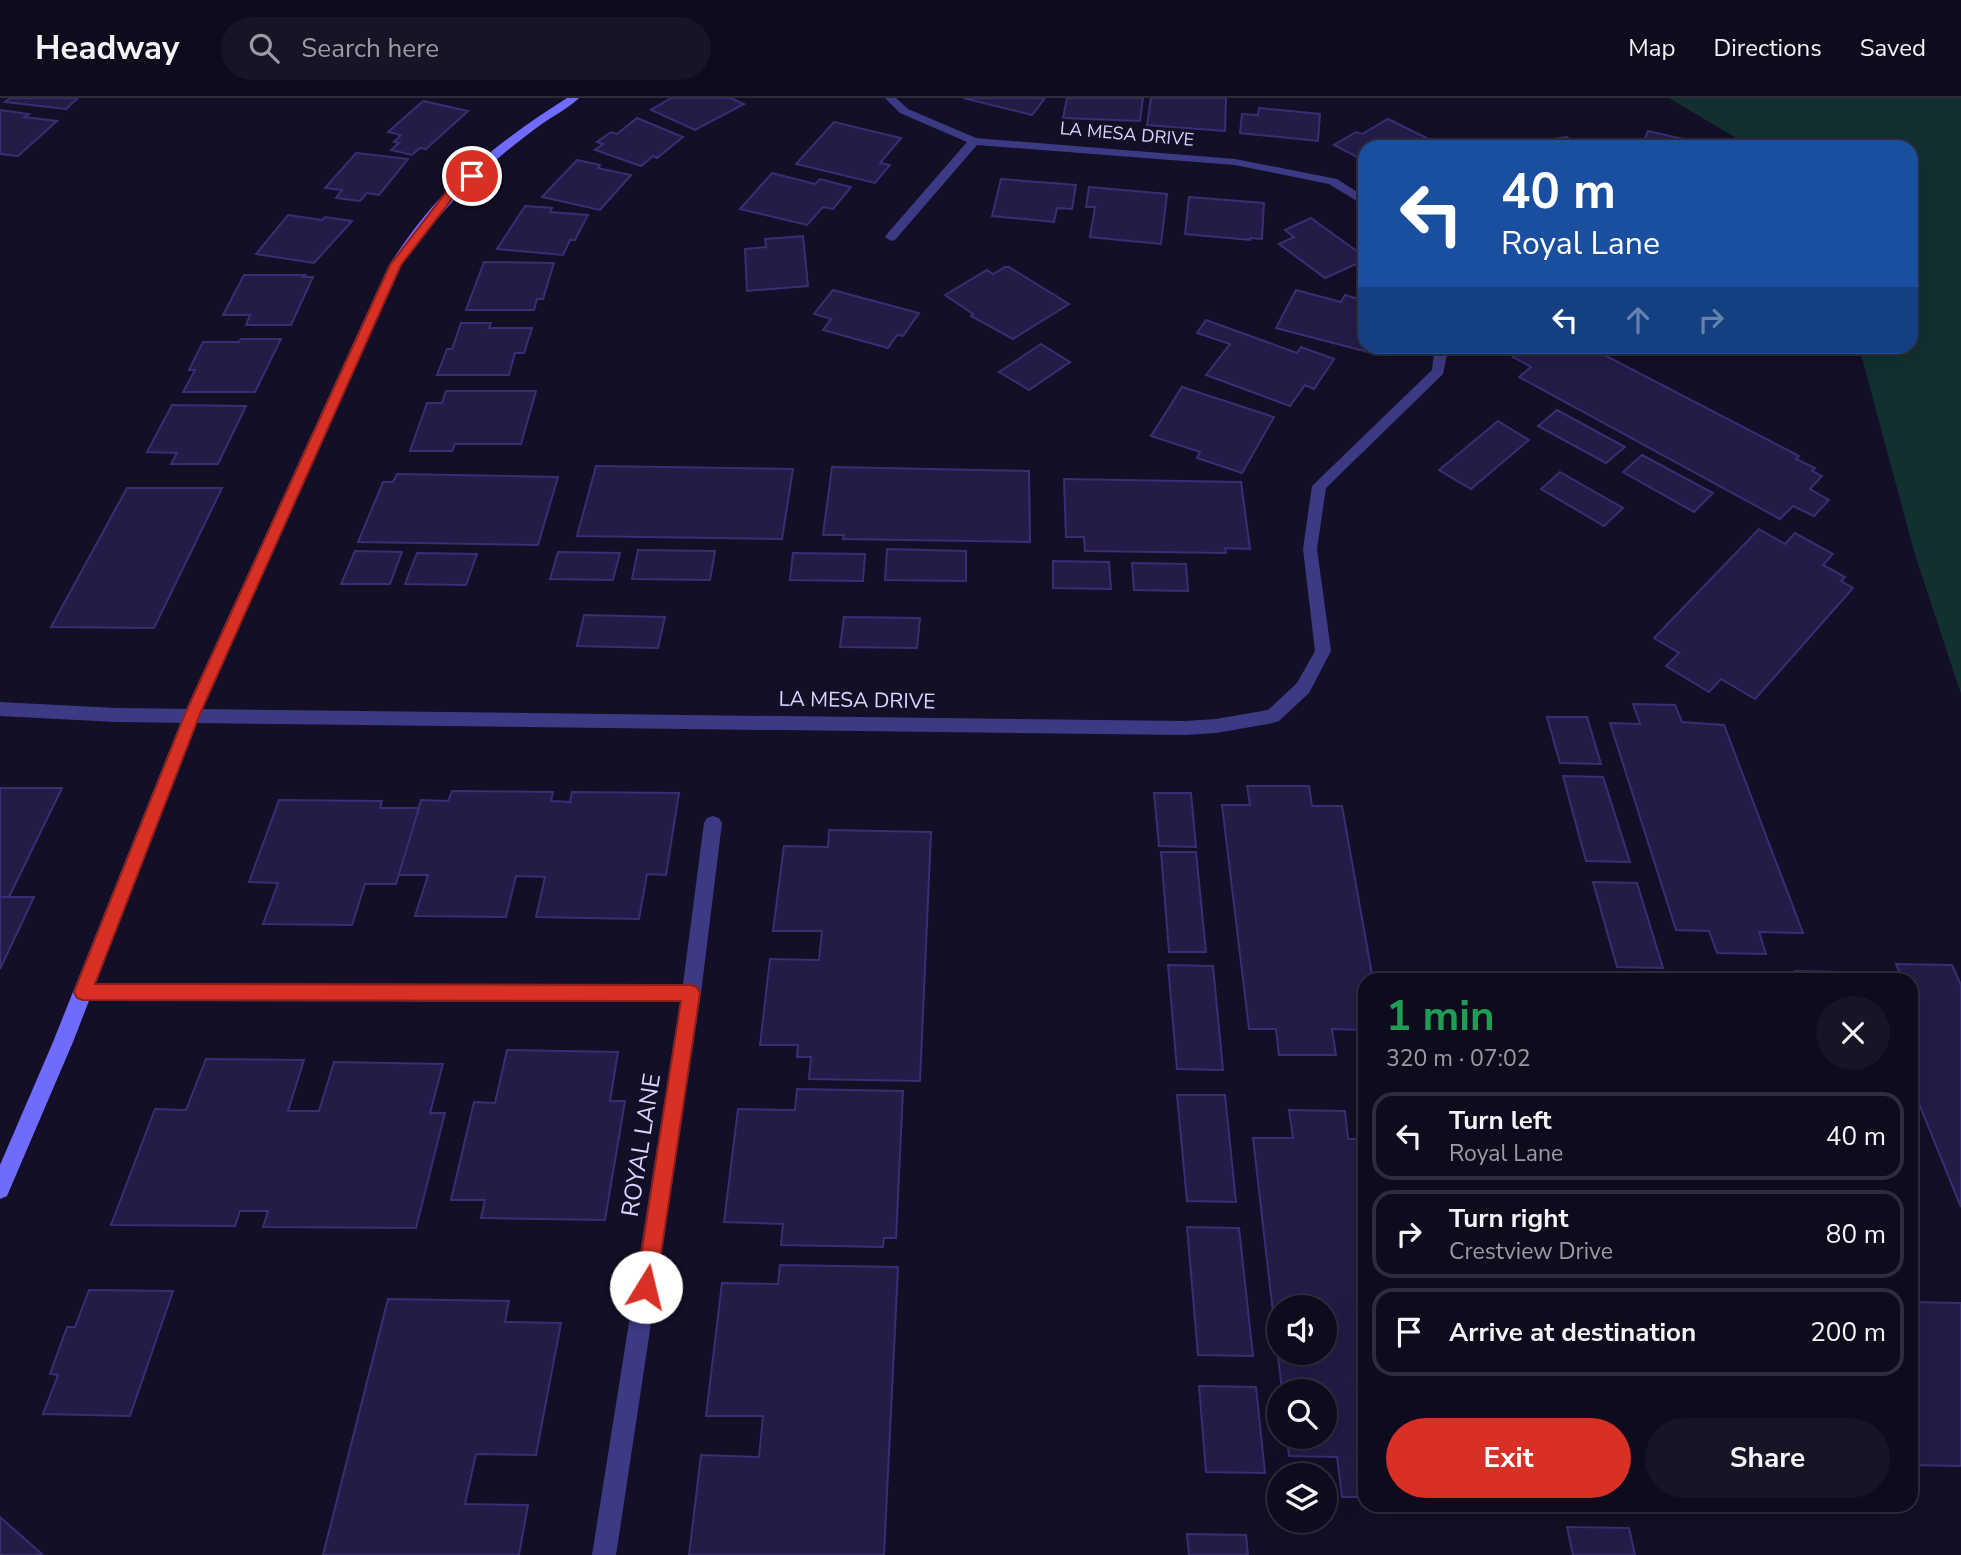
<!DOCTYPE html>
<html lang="en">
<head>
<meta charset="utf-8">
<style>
	:root { --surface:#0e0b1c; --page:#171425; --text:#f1f3f6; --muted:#9b9ba3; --line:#2e2b3b; --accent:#d93025 }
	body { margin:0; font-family:"Nunito Sans",sans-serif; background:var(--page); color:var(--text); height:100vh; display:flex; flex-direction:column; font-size:26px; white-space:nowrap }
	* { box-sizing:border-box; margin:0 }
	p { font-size:23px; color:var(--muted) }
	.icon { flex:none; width:38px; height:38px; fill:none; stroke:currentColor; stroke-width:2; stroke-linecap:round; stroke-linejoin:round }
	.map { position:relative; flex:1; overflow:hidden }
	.details { position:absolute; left:1358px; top:875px; width:560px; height:539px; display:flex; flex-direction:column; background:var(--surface); border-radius:21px; box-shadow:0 7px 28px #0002,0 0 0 2px var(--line) }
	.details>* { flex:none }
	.hud { position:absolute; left:1358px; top:42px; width:560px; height:214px; border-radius:21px; box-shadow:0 7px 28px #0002,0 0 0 2px var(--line); background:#1a4fa0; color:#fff; overflow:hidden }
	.buttons { position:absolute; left:1267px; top:1197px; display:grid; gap:14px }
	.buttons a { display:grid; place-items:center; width:70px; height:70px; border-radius:50%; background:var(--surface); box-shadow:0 7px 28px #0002,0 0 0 2px var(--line); font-size:35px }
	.pin { position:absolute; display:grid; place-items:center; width:60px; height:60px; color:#fff; margin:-30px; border:4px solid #fff; border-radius:50%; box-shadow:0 2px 7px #0007 }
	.me { position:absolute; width:77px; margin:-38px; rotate:9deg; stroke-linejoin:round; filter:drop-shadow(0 0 5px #0008) }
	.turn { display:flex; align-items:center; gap:24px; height:147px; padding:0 28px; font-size:32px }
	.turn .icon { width:91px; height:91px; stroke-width:2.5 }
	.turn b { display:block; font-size:49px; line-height:60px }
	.lanes { display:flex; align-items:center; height:66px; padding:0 28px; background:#0003; justify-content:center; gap:35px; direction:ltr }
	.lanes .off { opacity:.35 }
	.round { display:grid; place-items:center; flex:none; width:74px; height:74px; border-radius:37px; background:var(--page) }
	.overview { display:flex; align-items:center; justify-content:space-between; height:119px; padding:0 28px }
	h1 { font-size:42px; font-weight:700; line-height:52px; color:#1e9e55 }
	.button { display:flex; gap:14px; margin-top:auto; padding:14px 28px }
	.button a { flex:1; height:80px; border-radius:42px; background:var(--accent); color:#fff; font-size:28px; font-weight:700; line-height:80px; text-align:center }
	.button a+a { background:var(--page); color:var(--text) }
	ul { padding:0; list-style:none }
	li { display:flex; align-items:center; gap:21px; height:88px; margin:0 14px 10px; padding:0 14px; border:4px solid var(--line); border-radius:21px }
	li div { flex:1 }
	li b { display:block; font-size:26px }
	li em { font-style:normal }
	header { display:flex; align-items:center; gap:42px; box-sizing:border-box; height:98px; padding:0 35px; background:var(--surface); border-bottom:2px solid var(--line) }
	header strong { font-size:33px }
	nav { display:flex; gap:38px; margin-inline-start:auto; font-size:24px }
	.search { width:490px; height:63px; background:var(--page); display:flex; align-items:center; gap:18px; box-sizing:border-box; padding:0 24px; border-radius:38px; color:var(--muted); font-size:26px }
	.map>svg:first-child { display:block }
</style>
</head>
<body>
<header>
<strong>Headway</strong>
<div class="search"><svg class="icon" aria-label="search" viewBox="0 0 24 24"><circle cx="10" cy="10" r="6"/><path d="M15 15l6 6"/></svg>Search here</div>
<nav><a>Map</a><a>Directions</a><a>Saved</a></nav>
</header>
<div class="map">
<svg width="1961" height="1457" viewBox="0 0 1961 1457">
	<rect width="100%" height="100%" fill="#130f26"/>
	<polygon fill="#12302f" points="1669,0 1961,0 1961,596 1915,457 1859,249 1911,248 1911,49 1751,49"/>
	<g fill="#241b47" stroke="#3b2d73" stroke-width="2" fill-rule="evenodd">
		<polygon points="10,0 78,0 66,11 5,4"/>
		<polygon points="671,0 731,0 744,6 695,32 651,12"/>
		<polygon points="963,0 1045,0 1032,17"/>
		<polygon points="1067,0 1143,0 1140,23 1063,20"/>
		<polygon points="1151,0 1226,0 1225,33 1147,27"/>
		<polygon points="423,3 468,13 426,51 420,50 412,57 391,52 399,45 394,44 401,37 388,34"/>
		<polygon points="1259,10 1320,16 1318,43 1240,35 1242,16 1258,17"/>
		<polygon points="0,12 29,16 24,19 57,23 18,58 0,56"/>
		<polygon points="637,20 683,39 657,60 653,58 641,68 595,52 603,46 597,44 611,34 617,36"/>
		<polygon points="1388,21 1441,47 1437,49 1365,49 1365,63 1334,47 1356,34 1362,36"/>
		<polygon points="834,24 901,40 880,65 890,67 875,85 796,66"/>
		<polygon points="1648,33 1714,48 1633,49 1635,41 1644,43"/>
		<polygon points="1567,39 1576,49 1512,49 1510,47"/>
		<polygon points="356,55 408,61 379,97 367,95 360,103 336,100 342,92 325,90"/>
		<polygon points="577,62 600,67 598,70 631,77 600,112 542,99"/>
		<polygon points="772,75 815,86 820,81 851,89 833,111 823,109 807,127 740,111"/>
		<polygon points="1001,81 1076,87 1072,111 1057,110 1054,124 992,118"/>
		<polygon points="1089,89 1167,96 1161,146 1090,139 1095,109 1086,109"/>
		<polygon points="1189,99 1264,105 1262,141 1250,140 1250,142 1185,136"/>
		<polygon points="525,108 552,110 550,114 588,117 575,142 570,142 563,157 497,151"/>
		<polygon points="288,117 322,122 325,119 352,123 314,165 256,156"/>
		<polygon points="1311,120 1365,159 1365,162 1325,180 1279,146 1294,139 1285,132"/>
		<polygon points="803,138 808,188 747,193 745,151 766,149 765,141"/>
		<polygon points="484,164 554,165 543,201 537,201 534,212 466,212"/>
		<polygon points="1005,169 1009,169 1069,206 1013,241 971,218 973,216 945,197 987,172 993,176"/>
		<polygon points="244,177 305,177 303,179 313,179 291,227 246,227 250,217 223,217"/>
		<polygon points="833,192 919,215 903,238 897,237 888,250 823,232 831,221 814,216"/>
		<polygon points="1296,192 1341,204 1345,197 1365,203 1365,248 1371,248 1368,254 1276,230"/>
		<polygon points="1206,222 1297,255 1301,249 1334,261 1314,291 1305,287 1290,308 1206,277 1230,246 1197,235"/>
		<polygon points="461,225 491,225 489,230 532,230 524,255 515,255 509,277 437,277 447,251 452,251"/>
		<polygon points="241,241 281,241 255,294 183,294 195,272 189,272 203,244 239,244"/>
		<polygon points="1041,246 1070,264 1029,292 999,274"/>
		<polygon points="1526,248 1541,248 1550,253 1556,248 1587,248 1799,358 1796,361 1815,370 1812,373 1822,378 1810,391 1829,402 1814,418 1793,408 1780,421 1519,279 1531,269 1513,259"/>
		<polygon points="1182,289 1274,319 1242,375 1197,360 1200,354 1151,338"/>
		<polygon points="446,293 536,293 521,346 455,346 452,353 410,353 427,305 442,305"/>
		<polygon points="172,307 246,308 218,366 171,366 177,355 147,354"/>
		<polygon points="1557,312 1625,349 1606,365 1538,328"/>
		<polygon points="1498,323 1529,342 1471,391 1439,372"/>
		<polygon points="1642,357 1713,395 1694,414 1623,374"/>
		<polygon points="596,368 793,371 782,441 577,438"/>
		<polygon points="832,369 1029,373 1030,444 843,441 844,437 823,437"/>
		<polygon points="1560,374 1623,410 1604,428 1541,391"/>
		<polygon points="397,376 558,379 538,447 358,444 383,384 393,384"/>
		<polygon points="1064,381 1241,384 1250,451 1225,450 1226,455 1085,453 1084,439 1066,439"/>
		<polygon points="127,390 222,390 154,530 51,529"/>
		<polygon points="1759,431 1785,446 1795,435 1833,456 1823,467 1845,479 1841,483 1853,490 1755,601 1721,581 1709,594 1666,568 1679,555 1654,540"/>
		<polygon points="887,451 966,453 966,483 885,482"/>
		<polygon points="638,452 715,453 710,482 632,481"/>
		<polygon points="355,453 402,454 390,486 341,486"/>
		<polygon points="558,454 620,455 613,482 550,481"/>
		<polygon points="417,455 477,456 466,487 405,486"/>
		<polygon points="793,455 865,456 863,483 790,482"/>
		<polygon points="1053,463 1109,464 1111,491 1053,490"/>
		<polygon points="1132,465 1186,466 1188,493 1134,492"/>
		<polygon points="584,517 665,519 658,550 577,548"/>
		<polygon points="844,519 920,520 917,550 840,549"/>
		<polygon points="1633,606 1675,607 1682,624 1724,627 1803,835 1759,834 1766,856 1717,855 1709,833 1676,832 1610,625 1640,626"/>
		<polygon points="1547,619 1587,619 1601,666 1560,665"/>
		<polygon points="1563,678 1603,679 1630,764 1586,763"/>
		<polygon points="1247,688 1309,688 1312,708 1342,708 1373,882 1365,882 1365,932 1332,931 1336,957 1279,957 1276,931 1249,931 1222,707 1250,707"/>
		<polygon points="0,690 62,690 9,799 0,799"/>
		<polygon points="452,693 553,694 551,703 570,704 572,694 679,695 666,777 647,776 639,821 536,819 545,779 516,778 506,819 415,818 428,777 398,777 421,702 448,703"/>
		<polygon points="1154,695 1191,695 1196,749 1159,748"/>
		<polygon points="279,702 382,703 380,710 419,710 396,786 365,786 352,827 263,826 278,785 249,784"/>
		<polygon points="829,732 931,734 920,983 809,981 811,959 797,959 798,947 760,947 770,861 819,862 822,833 773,833 784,748 828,749"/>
		<polygon points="1161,754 1196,754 1206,854 1169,854"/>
		<polygon points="1593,784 1637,785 1663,870 1617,869"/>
		<polygon points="0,799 34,799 0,871"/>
		<polygon points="1896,866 1952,867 1961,887 1961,1109 1911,986 1911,882 1903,882"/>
		<polygon points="1168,867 1213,868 1223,972 1177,971"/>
		<polygon points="1795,873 1840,874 1843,882 1799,882"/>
		<polygon points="507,952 618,954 610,1003 625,1003 605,1122 481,1120 485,1102 451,1102 474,1004 495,1005"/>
		<polygon points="206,961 304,962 288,1013 319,1013 334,964 443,966 430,1015 445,1015 416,1130 263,1129 268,1113 240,1113 235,1128 111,1127 155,1011 186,1012"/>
		<polygon points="797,991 903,993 896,1140 884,1140 883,1149 781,1147 783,1126 724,1124 738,1011 795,1012"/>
		<polygon points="1177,997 1225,997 1236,1104 1187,1103"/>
		<path d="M1289 1012 1345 1013 1348 1041H1365V1399H1342L1337 1359 1289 1358 1287 1339H1325V1293H1282L1253 1040H1293ZM1279 1209H1325V1255H1279Z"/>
		<polygon points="1187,1129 1239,1130 1253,1258 1198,1257"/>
		<polygon points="780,1167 898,1169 884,1457 689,1457 701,1357 759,1359 763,1318 706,1318 722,1185 778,1186"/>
		<polygon points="89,1192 173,1193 130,1318 43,1316 58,1277 50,1276 67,1229 75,1229"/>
		<polygon points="388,1201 509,1203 505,1224 561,1225 536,1357 476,1356 465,1406 528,1407 519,1457 323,1457"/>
		<polygon points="1911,1204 1961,1205 1961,1368 1911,1367"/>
		<polygon points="1199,1288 1256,1289 1265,1375 1206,1374"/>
		<polygon points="0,1419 43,1457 0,1457"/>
		<polygon points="1567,1429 1629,1430 1635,1457 1573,1457"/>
		<polygon points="1187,1436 1246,1437 1248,1457 1189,1457"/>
	</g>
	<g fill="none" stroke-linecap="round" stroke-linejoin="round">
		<g fill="#3d3a85" fill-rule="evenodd">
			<polygon points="885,0 896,0 908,11 976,40 1235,61 1337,81 1365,99 1365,108 1329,86 1235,67 977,47 895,142 891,143 885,139 887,136 967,44 900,15"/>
			<polygon points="1435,248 1449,248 1443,276 1326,390 1317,451 1331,553 1309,595 1279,623 1273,625 1216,635 1185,637 116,624 0,618 0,604 116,610 1185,623 1216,621 1268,612 1297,585 1315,553 1303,451 1312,388 1432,272"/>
			<polygon points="713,718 719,720 722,725 701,895 616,1457 592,1457 680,904 83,903 76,900 74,894 76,888 83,885 683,886 704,725 707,720"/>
		</g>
		<path fill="#6f6bff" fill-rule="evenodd" d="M567 0H579C568 11 552 18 539 28 483 69 441 111 401 167L200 616 73 944 7 1098 0 1101V1067L53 944 184 616 389 167C406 142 424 116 446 94 479 60 527 25 567 0Z"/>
	</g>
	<polygon fill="#d93025" stroke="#8d1f18" stroke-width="2" points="472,74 477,78 476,80 455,97 401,167 200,616 95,886 691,887 697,889 700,895 656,1189 653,1196 646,1199 639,1196 636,1189 681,903 83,902 77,900 74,894 185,616 390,167 447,93"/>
	<g text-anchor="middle" stroke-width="6" stroke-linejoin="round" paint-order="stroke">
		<g font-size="18" fill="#d9d4ff" stroke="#130f26">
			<text transform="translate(1127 36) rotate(5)" y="6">LA MESA DRIVE</text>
		</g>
		<g font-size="21" fill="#d9d4ff" stroke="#130f26">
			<text transform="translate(857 602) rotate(1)" y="7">LA MESA DRIVE</text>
		</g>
		<g font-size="24" fill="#d9d4ff" stroke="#130f26">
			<text transform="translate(641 1047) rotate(-81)" y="8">ROYAL LANE</text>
		</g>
	</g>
</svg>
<div class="buttons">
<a><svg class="icon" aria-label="sound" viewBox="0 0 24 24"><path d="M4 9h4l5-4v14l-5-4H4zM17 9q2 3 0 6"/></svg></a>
<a><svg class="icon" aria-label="search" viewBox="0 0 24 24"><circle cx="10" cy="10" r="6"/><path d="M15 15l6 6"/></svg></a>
<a><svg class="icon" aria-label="layers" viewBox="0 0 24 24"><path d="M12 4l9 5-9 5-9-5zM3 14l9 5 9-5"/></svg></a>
</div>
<div class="pin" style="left:472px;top:78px;background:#d93025"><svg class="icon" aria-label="arrive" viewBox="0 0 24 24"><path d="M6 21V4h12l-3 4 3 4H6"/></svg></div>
<svg class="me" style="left:646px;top:1189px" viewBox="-20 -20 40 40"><circle r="19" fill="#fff"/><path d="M0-13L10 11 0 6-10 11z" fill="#d93025"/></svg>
<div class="hud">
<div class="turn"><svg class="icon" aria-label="left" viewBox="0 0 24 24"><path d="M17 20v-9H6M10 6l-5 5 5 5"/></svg><div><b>40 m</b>Royal Lane</div></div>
<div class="lanes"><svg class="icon" aria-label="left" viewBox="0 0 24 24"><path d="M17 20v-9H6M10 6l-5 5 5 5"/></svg><svg class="icon off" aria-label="ahead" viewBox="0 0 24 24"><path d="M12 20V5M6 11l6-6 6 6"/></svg><svg class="icon off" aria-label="right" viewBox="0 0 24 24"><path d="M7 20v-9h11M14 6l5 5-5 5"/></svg></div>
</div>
<section class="details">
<div class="overview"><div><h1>1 min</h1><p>320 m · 07:02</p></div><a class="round"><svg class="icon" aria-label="close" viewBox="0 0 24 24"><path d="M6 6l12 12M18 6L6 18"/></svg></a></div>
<ul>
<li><svg class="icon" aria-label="left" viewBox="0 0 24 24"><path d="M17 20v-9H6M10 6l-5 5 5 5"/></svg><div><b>Turn left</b><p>Royal Lane</p></div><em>40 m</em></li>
<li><svg class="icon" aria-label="right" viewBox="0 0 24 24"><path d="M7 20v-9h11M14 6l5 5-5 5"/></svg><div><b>Turn right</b><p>Crestview Drive</p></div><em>80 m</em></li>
<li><svg class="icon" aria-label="arrive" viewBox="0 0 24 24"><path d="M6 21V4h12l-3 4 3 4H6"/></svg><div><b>Arrive at destination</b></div><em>200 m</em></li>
</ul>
<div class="button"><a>Exit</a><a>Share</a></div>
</section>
</div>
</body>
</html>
